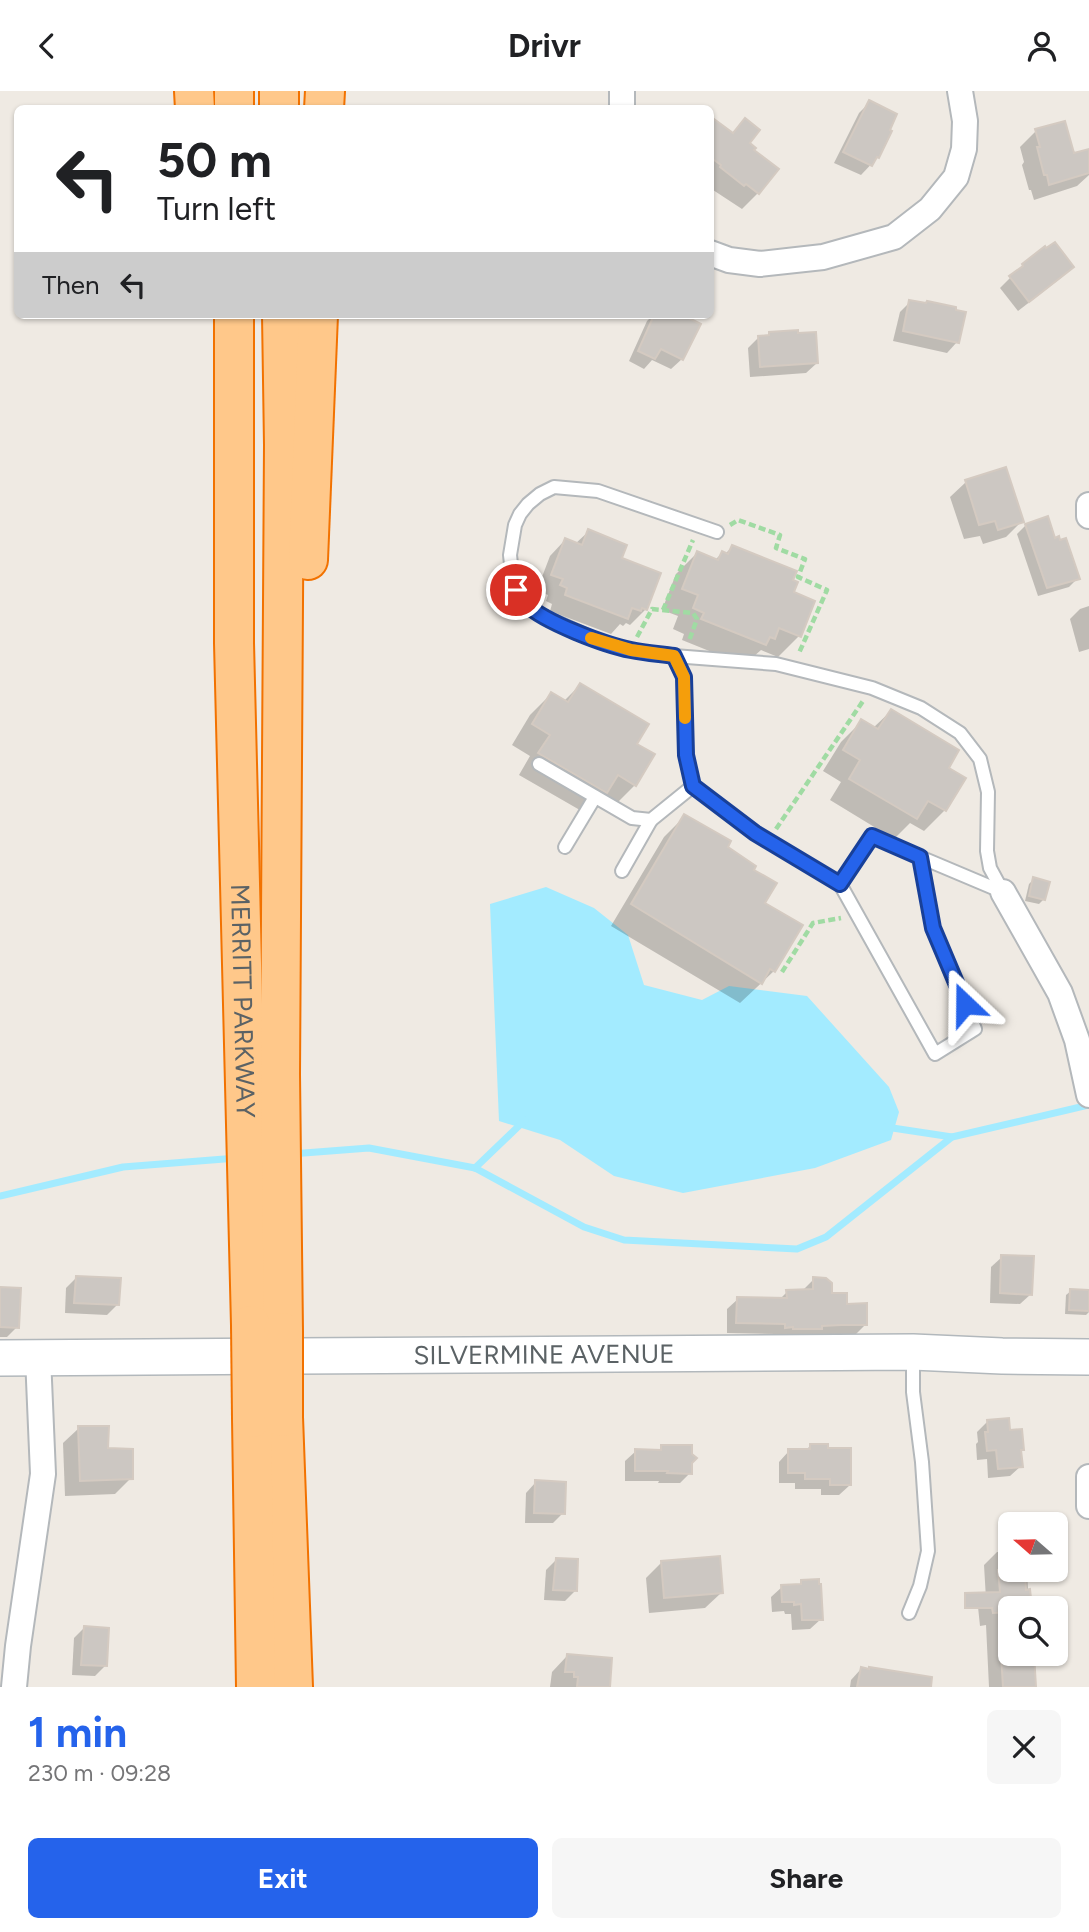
<!DOCTYPE html>
<html lang="en">
<head>
<meta charset="utf-8">
<style>
	:root { --surface:#fff; --page:#f6f6f6; --text:#202124; --muted:#757577; --accent:#2563eb }
	body { margin:0; font-family:Figtree,sans-serif; background:var(--page); color:var(--text); height:100vh; display:flex; flex-direction:column; font-size:26px; white-space:nowrap }
	* { box-sizing:border-box; margin:0 }
	p { font-size:23px; color:var(--muted) }
	.icon { flex:none; width:38px; height:38px; fill:none; stroke:currentColor; stroke-width:2; stroke-linecap:round; stroke-linejoin:round }
	.map { position:relative; height:1596px; overflow:hidden }
	.sheet { display:flex; flex-direction:column; background:var(--surface); flex:1 }
	.sheet>* { flex:none }
	.hud { position:absolute; left:14px; top:14px; width:700px; height:214px; border-radius:10px; box-shadow:0 2px 5px #0004; background:#fff; color:var(--text); overflow:hidden }
	.needle { width:46px; rotate:290deg }
	.fabs { position:absolute; left:998px; top:1421px; display:grid; gap:14px }
	.fabs a { display:grid; place-items:center; width:70px; height:70px; border-radius:10px; background:var(--surface); box-shadow:0 2px 5px #0004; font-size:35px }
	.pin { position:absolute; display:grid; place-items:center; width:60px; height:60px; color:#fff; margin:-30px; border:4px solid #fff; border-radius:50%; box-shadow:0 2px 7px #0007 }
	.me { position:absolute; width:77px; margin:-38px; rotate:337deg; stroke-linejoin:round; filter:drop-shadow(0 0 5px #0008) }
	.turn { display:flex; align-items:center; gap:24px; height:147px; padding:0 28px; font-size:32px }
	.turn .icon { width:91px; height:91px; stroke-width:2.5 }
	.turn b { display:block; font-size:49px; line-height:60px }
	.then { display:flex; align-items:center; height:66px; padding:0 28px; background:#0003; gap:14px; font-size:26px }
	.round { display:grid; place-items:center; flex:none; width:74px; height:74px; border-radius:10px; background:var(--page) }
	.head { display:flex; align-items:center; justify-content:space-between; height:119px; padding:0 28px }
	h1 { font-size:42px; font-weight:700; line-height:52px; color:var(--accent) }
	.button { display:flex; gap:14px; margin-top:auto; padding:14px 28px }
	.button a { flex:1; height:80px; border-radius:10px; background:var(--accent); color:#fff; font-size:28px; font-weight:700; line-height:80px; text-align:center }
	.button a+a { background:var(--page); color:var(--text) }
	header { display:flex; justify-content:space-between; align-items:center; height:91px; padding:0 28px; background:var(--surface); font-size:32px; font-weight:700 }
	.map>svg:first-child { display:block }
</style>
</head>
<body>
<header><svg class="icon" aria-label="back" viewBox="0 0 24 24"><path d="M15 5l-7 7 7 7"/></svg>Drivr<svg class="icon" aria-label="person" viewBox="0 0 24 24"><circle cx="12" cy="8" r="4"/><path d="M4 21q1-7 8-7t8 7"/></svg></header>
<div class="map">
<svg width="1089" height="1596" viewBox="0 0 1089 1596">
	<rect width="100%" height="100%" fill="#efeae3"/>
	<polygon fill="#a3ebff" points="546,796 594,817 628,844 644,894 702,909 729,895 807,905 889,996 899,1021 891,1049 815,1077 683,1102 614,1085 560,1049 499,1030 490,813"/>
	<g fill="#0003">
		<polygon points="869,12 878,66 861,84 834,72 859,22"/>
		<polygon points="710,27 731,43 745,29 747,52 752,60 776,79 758,102 742,118 710,97"/>
		<polygon points="1036,40 1073,64 1089,63 1089,84 1077,95 1034,109 1031,99 1029,99 1022,74 1024,71 1020,56"/>
		<polygon points="1023,174 1072,176 1062,186 1018,220 1000,197"/>
		<polygon points="910,211 957,251 947,262 893,250 900,221"/>
		<polygon points="653,224 679,224 682,268 671,278 652,269 644,278 629,270 647,230"/>
		<polygon points="770,243 817,272 806,282 750,286 748,257 759,246 767,246"/>
		<polygon points="966,391 1022,430 1006,446 983,453 980,445 964,448 950,406"/>
		<polygon points="1026,434 1054,449 1078,487 1069,496 1038,505 1017,443"/>
		<polygon points="588,441 619,468 646,518 630,534 626,532 623,535 620,533 611,543 550,520 552,513 546,510 548,504 537,499 550,465 565,449 575,453"/>
		<polygon points="732,456 790,490 799,545 778,566 761,559 744,574 682,549 684,543 673,538 678,525 662,519 676,483 697,462 715,469 722,462 725,463"/>
		<polygon points="1089,515 1089,558 1079,561 1070,528 1080,518"/>
		<polygon points="580,594 635,653 635,694 614,715 600,706 585,722 519,684 530,665 512,654 530,624 551,603 564,610"/>
		<polygon points="891,620 946,677 963,688 945,719 924,740 910,732 894,748 830,709 841,691 823,680 841,651 862,630 873,637"/>
		<polygon points="685,725 752,779 762,813 801,835 774,880 740,912 611,835 664,746"/>
		<polygon points="1034,788 1044,808 1039,813 1025,810 1029,793"/>
		<polygon points="1002,1166 1031,1203 1020,1213 990,1212 991,1176"/>
		<polygon points="76,1187 118,1213 107,1224 65,1222 66,1197"/>
		<polygon points="814,1188 866,1233 855,1244 775,1246 775,1243 727,1242 727,1218 738,1208 779,1209 787,1201 804,1198"/>
		<polygon points="0,1198 17,1236 7,1246 0,1246"/>
		<polygon points="1071,1200 1089,1200 1089,1221 1086,1224 1065,1223 1066,1204"/>
		<polygon points="988,1330 1008,1341 1022,1359 1020,1361 1021,1375 1010,1385 988,1387 987,1368 977,1369 976,1353 978,1351 977,1341"/>
		<polygon points="79,1337 106,1359 131,1387 115,1403 65,1405 63,1352"/>
		<polygon points="810,1355 850,1394 839,1404 821,1404 821,1398 795,1398 795,1392 779,1392 779,1371 789,1360 805,1360"/>
		<polygon points="662,1356 690,1372 690,1382 680,1392 658,1392 659,1390 625,1390 625,1370 636,1360 658,1360"/>
		<polygon points="536,1391 563,1422 553,1432 525,1432 526,1402"/>
		<polygon points="1010,1460 1010,1479 1027,1479 1029,1517 1010,1517 1010,1563 1034,1563 1034,1596 989,1596 986,1534 980,1535 978,1516 986,1508 984,1474 997,1461"/>
		<polygon points="556,1469 576,1499 565,1510 544,1509 546,1479"/>
		<polygon points="662,1471 721,1502 705,1517 649,1522 646,1487"/>
		<polygon points="802,1491 821,1528 810,1538 792,1539 791,1523 785,1523 784,1520 772,1521 771,1506 782,1496 798,1495"/>
		<polygon points="84,1537 105,1575 95,1585 72,1584 74,1547"/>
		<polygon points="567,1565 608,1596 550,1596 552,1581"/>
		<polygon points="861,1578 868,1579 900,1596 850,1596 851,1589"/>
	</g>
	<g fill="none" stroke-linecap="round" stroke-linejoin="round">
		<g stroke="#a3ebff" stroke-width="7">
			<polyline points="886,1036 952,1046"/>
			<polyline points="291,1063 369,1057 475,1077 584,1136 624,1149 797,1158 826,1146 952,1046 1089,1014"/>
			<polyline points="475,1077 525,1029"/>
			<polyline points="0,1105 123,1076 237,1067"/>
		</g>
	</g>
	<g fill="#ccc7c2" stroke="#d4cac1" stroke-width="2">
		<polygon points="869,9 897,23 890,39 892,40 879,67 877,66 872,75 843,61"/>
		<polygon points="710,25 733,42 745,27 760,39 750,52 756,57 754,59 779,78 759,103 746,93 744,95 720,76 721,74 710,66"/>
		<polygon points="1065,30 1074,62 1089,58 1089,82 1049,94 1047,84 1044,84 1037,56 1040,56 1035,38"/>
		<polygon points="1055,151 1074,176 1029,211 1009,185 1023,175 1022,173 1045,155 1046,157"/>
		<polygon points="909,209 926,212 927,210 956,216 956,219 966,221 959,252 903,240"/>
		<polygon points="654,224 683,224 701,233 683,269 661,258 655,268 638,260"/>
		<polygon points="798,239 798,242 816,241 818,272 760,276 758,245 769,244 769,241"/>
		<polygon points="1006,376 1024,431 998,439 995,430 979,434 965,389"/>
		<polygon points="1048,425 1055,447 1059,445 1060,449 1066,447 1080,488 1047,497 1025,433"/>
		<polygon points="588,438 627,454 622,467 661,482 647,519 642,517 641,520 632,517 628,528 565,504 567,497 560,494 563,488 551,484 565,447 582,454"/>
		<polygon points="732,454 797,480 793,489 798,491 794,501 815,510 801,546 779,537 775,548 770,546 766,554 701,528 704,522 693,517 698,504 682,498 697,460 718,469 722,460 728,463"/>
		<polygon points="580,592 649,633 637,653 655,663 636,695 618,684 607,702 538,662 550,644 532,633 551,601 568,611"/>
		<polygon points="891,618 959,659 949,677 966,687 946,720 928,710 917,728 849,688 860,669 843,659 861,628 878,638"/>
		<polygon points="684,723 731,750 728,756 756,775 754,779 777,792 765,812 803,834 775,881 770,878 762,893 631,813"/>
		<polygon points="1033,786 1050,791 1045,809 1029,805"/>
		<polygon points="1001,1164 1034,1165 1032,1204 1000,1202"/>
		<polygon points="76,1185 121,1187 119,1214 74,1212"/>
		<polygon points="813,1186 826,1187 832,1192 832,1202 847,1202 847,1213 867,1212 867,1234 841,1234 822,1235 822,1238 793,1238 793,1236 785,1237 785,1233 736,1232 737,1206 787,1207 786,1199 813,1198"/>
		<polygon points="0,1196 21,1197 19,1237 0,1236"/>
		<polygon points="1070,1198 1089,1199 1089,1220 1069,1219"/>
		<polygon points="1009,1327 1010,1339 1022,1338 1024,1359 1021,1359 1023,1376 998,1378 996,1359 987,1360 985,1341 988,1341 987,1329"/>
		<polygon points="78,1335 109,1335 108,1357 133,1358 133,1388 80,1390"/>
		<polygon points="810,1353 828,1353 828,1357 851,1357 851,1394 830,1394 830,1388 805,1388 805,1382 788,1382 788,1358 810,1358"/>
		<polygon points="661,1354 692,1354 692,1363 697,1367 692,1372 692,1383 667,1382 668,1380 635,1380 635,1358 661,1359"/>
		<polygon points="535,1389 566,1391 565,1423 534,1422"/>
		<polygon points="720,1465 723,1502 664,1507 661,1470"/>
		<polygon points="556,1467 578,1468 577,1500 553,1499"/>
		<polygon points="998,1479 1025,1479 1026,1499 1030,1498 1032,1517 1010,1517 1010,1521 993,1522 992,1517 965,1517 965,1502 1000,1501"/>
		<polygon points="819,1488 819,1493 821,1493 823,1529 802,1529 801,1513 794,1514 794,1511 782,1511 781,1494 801,1493 801,1489"/>
		<polygon points="84,1535 109,1537 107,1575 81,1574"/>
		<polygon points="567,1563 612,1567 610,1596 577,1596 578,1586 574,1586 574,1581 565,1581"/>
		<polygon points="1001,1563 1034,1563 1036,1596 1003,1596"/>
		<polygon points="861,1576 869,1578 869,1576 932,1586 931,1596 857,1596"/>
	</g>
	<g fill="none" stroke-linecap="round" stroke-linejoin="round">
		<g stroke="#b4b8bb" stroke-width="16">
			<g id="lane">
				<polyline points="717,441 598,400 554,396 540,403 528,413 520,423 515,434 510,464 512,482 516,499 524,512 535,521 603,552 630,559 674,565 684,586 686,664 693,695 755,742 840,793 935,963 975,938 933,837 920,766 872,745 840,793"/>
				<polyline points="674,565 776,573 872,597 921,617 960,642 980,668 988,701 987,760 990,777 1003,801"/>
				<polyline points="539,673 632,727 651,729 693,695"/>
				<polyline points="565,756 595,706"/>
				<polyline points="920,766 1003,801"/>
				<polyline points="622,780 651,729"/>
				<polyline points="909,1522 920,1495 928,1460 922,1371 913,1301 913,1262"/>
			</g>
		</g>
		<g stroke="#b4b8bb" stroke-width="28">
			<g id="street">
				<polyline points="622,18 622,0"/>
				<polyline points="710,162 729,169 760,173 823,166 894,146 930,118 956,86 964,58 965,30 960,0"/>
				<polyline points="1089,414 1089,425"/>
				<polyline points="1003,801 1060,902 1077,949 1089,1004"/>
				<polyline points="1089,1386 1089,1415"/>
				<polyline points="14,1596 18,1555 43,1383 38,1266"/>
			</g>
		</g>
		<g stroke="#b2b8bc" stroke-width="38">
			<g id="secondary">
				<path id="s1" d="M0 1267 913 1261 1002 1265 1089 1266"/>
			</g>
		</g>
		<g stroke="#f27200" stroke-width="42">
			<g id="highway">
				<polyline points="194,0 195,18"/>
				<polyline points="234,0 234,18"/>
				<polyline points="279,0 279,18"/>
				<polyline points="324,18 325,0"/>
				<path id="s2" d="M234 224V552L251 1234"/>
				<polyline points="282,224 284,354 280,983 283,1241"/>
				<polyline points="308,469 318,224"/>
				<polyline points="283,1326 293,1596"/>
				<polyline points="252,1327 256,1596"/>
			</g>
		</g>
		<g stroke="#a0dba3" stroke-width="4.5" stroke-dasharray="7 3.5" stroke-linecap="butt">
			<polyline points="730,434 738,429 780,444 776,457 805,468 798,486 827,499 799,562"/>
			<polyline points="663,519 693,449"/>
			<polyline points="637,546 652,518 693,522 697,528 689,550"/>
			<polyline points="776,738 863,610"/>
			<polyline points="782,881 813,832 841,827"/>
		</g>
		<use href="#lane" stroke="#fff" stroke-width="12"/>
		<use href="#street" stroke="#fff" stroke-width="24"/>
		<use href="#secondary" stroke="#fff" stroke-width="35"/>
		<use href="#highway" stroke="#ffc88a" stroke-width="38"/>
		<g stroke="#f27200" stroke-width="42" stroke-linecap="butt">
			<g id="highway-bridge">
				<polyline points="251,1234 252,1327"/>
				<polyline points="283,1241 283,1326"/>
			</g>
		</g>
		<use href="#highway-bridge" stroke="#ffc88a" stroke-width="38"/>
	</g>
	<g fill="none" stroke-linecap="round" stroke-linejoin="round">
		<g stroke="#184099" stroke-width="18">
			<path id="route" d="M516 499C519 504 522 509 526 513 544 531 605 554 631 559 645 562 660 563 674 565L684 586 686 664 693 695 755 742 840 793 872 745 920 766 933 837 965 913"/>
		</g>
		<use href="#route" stroke="#2563eb" stroke-width="12"/>
		<polyline stroke="#f59e0b" stroke-width="12" points="591,547 631,559 674,565 684,586 685,627"/>
	</g>
	<g text-anchor="middle" stroke-width="5" stroke-linejoin="round" paint-order="stroke">
		<g font-size="26" fill="#5b6265" stroke="#fff">
			<text dy="9" stroke="none"><textPath href="#s2" startOffset="686">MERRITT PARKWAY</textPath></text>
			<text dy="9" stroke="none"><textPath href="#s1" startOffset="544">SILVERMINE AVENUE</textPath></text>
		</g>
	</g>
</svg>
<div class="fabs">
<a><svg class="needle" viewBox="-14 -14 28 28"><path d="M0-13l5 13h-10z" fill="#e53935"/><path d="M0 13l5-13h-10z" fill="#757577"/></svg></a>
<a><svg class="icon" aria-label="search" viewBox="0 0 24 24"><circle cx="10" cy="10" r="6"/><path d="M15 15l6 6"/></svg></a>
</div>
<div class="pin" style="left:516px;top:499px;background:#d93025"><svg class="icon" aria-label="arrive" viewBox="0 0 24 24"><path d="M6 21V4h12l-3 4 3 4H6"/></svg></div>
<svg class="me" style="left:965px;top:913px" viewBox="-20 -20 40 40"><path d="M0-17L14 15 0 8-14 15z" fill="#2563eb" stroke="#fff" stroke-width="4"/></svg>
<div class="hud">
<div class="turn"><svg class="icon" aria-label="left" viewBox="0 0 24 24"><path d="M17 20v-9H6M10 6l-5 5 5 5"/></svg><div><b>50 m</b>Turn left</div></div>
<div class="then">Then<svg class="icon" aria-label="left" viewBox="0 0 24 24"><path d="M17 20v-9H6M10 6l-5 5 5 5"/></svg></div>
</div>
</div>
<section class="sheet">
<div class="head"><div><h1>1 min</h1><p>230 m · 09:28</p></div><a class="round"><svg class="icon" aria-label="close" viewBox="0 0 24 24"><path d="M6 6l12 12M18 6L6 18"/></svg></a></div>
<div class="button"><a>Exit</a><a>Share</a></div>
</section>
</body>
</html>
